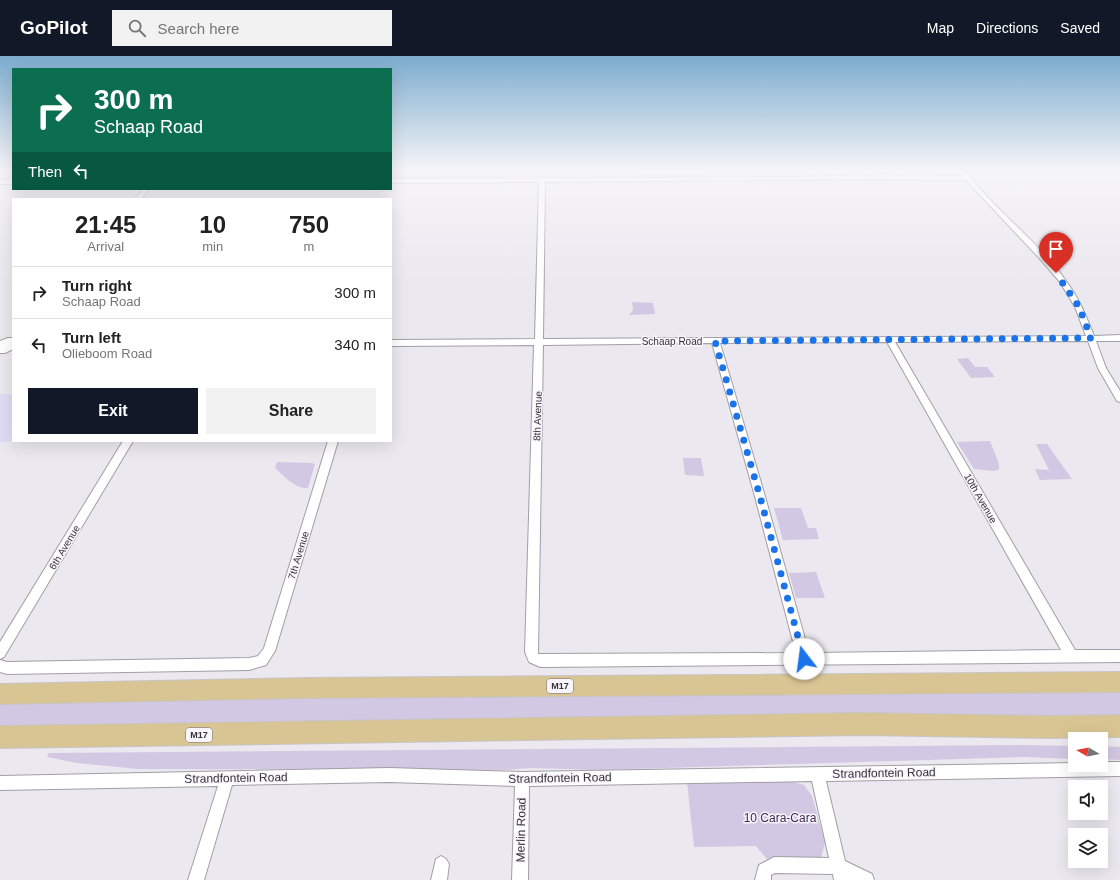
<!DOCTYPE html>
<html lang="en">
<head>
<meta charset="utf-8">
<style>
	:root { --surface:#fff; --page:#f2f2f2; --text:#222; --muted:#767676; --line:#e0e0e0; --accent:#111827 }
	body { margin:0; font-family:Helvetica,sans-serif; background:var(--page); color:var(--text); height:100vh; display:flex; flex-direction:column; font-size:15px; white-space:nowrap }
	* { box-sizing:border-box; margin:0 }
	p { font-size:13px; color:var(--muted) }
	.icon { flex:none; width:22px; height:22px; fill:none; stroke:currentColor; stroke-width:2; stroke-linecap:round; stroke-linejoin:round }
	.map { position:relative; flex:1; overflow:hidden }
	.sheet { position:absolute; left:12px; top:142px; width:380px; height:244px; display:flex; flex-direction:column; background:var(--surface); border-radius:0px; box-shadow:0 4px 16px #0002 }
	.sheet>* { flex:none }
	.guide { position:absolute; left:12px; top:12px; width:380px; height:122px; border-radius:0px; box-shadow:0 4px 16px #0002; background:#0b6e4f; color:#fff; overflow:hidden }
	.needle { width:26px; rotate:279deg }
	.tools { position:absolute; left:1068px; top:676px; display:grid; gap:8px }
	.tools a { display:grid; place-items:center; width:40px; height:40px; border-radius:0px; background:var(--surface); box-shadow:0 4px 16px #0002; font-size:20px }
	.pin { position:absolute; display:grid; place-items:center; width:34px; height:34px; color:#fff; margin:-41px -17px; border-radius:50% 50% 50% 0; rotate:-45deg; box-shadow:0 0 4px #0007 }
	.pin .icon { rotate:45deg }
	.me { position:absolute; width:44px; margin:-22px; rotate:345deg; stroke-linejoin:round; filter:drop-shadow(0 0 3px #0008) }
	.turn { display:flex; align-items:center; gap:14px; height:84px; padding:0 16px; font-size:18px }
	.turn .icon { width:52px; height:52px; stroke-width:2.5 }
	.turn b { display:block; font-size:28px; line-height:34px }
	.then { display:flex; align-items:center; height:38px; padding:0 16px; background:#0003; gap:8px; font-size:15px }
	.eta { display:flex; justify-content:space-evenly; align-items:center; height:68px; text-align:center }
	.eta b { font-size:24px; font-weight:700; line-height:28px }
	.button { display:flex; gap:8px; margin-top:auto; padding:8px 16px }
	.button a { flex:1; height:46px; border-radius:0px; background:var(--accent); color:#fff; font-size:16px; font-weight:700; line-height:46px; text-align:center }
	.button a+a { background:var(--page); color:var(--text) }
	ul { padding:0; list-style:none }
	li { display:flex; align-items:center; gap:12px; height:52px; padding:0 16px; border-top:1px solid var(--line) }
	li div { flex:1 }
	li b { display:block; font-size:15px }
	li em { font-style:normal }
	header { display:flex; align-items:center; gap:24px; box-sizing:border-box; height:56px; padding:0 20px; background:var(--accent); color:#fff }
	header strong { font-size:19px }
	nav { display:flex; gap:22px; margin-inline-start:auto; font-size:14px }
	.search { width:280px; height:36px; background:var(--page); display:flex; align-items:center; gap:10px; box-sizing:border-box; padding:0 14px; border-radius:0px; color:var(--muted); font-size:15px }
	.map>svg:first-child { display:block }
</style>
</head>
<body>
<header>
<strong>GoPilot</strong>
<div class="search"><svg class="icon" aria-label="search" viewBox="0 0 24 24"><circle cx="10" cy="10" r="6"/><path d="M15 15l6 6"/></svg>Search here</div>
<nav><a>Map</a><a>Directions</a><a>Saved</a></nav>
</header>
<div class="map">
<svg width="1120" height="824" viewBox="0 0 1120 824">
	<rect width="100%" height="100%" fill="#ebe8ef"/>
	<polygon fill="#dfddf3" points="0,338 13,338 13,385 23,385 0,386"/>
	<g fill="#d3c8e3">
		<polygon points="391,113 479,113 485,114 486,118 495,120 708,119 707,122 547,121 391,123"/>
		<polygon points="632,246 653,247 655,258 629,259 633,254"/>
		<polygon points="968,302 975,311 987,311 995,321 971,322 957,303"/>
		<polygon points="990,385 999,408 999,413 995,415 974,413 957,386"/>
		<polygon points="1036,388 1047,388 1072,423 1040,424 1035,413 1049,414"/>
		<polygon points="683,402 701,402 704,420 685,419"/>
		<path d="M277 406 312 407 315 408 308 432C295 433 283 419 275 412Z"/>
		<polygon points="774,452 801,452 808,472 816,472 819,483 783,484"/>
		<polygon points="816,516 825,542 796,542 789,517"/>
		<polygon points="1120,635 1120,659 0,672 0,646 294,641"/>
		<polygon points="1024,689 1075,690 1075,703 1024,701 598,714 532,712 506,714 138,713 77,707 47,701 49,697"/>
		<polygon points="1101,690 1120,691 1120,704 1101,703"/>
		<polygon points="687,726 794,726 804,729 812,740 825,786 821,802 767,803 756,790 694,791"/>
	</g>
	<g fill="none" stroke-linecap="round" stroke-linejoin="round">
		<g stroke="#a19ea5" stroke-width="2">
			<g id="minor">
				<path d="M956 113H962L970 121C999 158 1039 186 1066 225 1079 242 1086 260 1094 280L1120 279V285H1096L1106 312 1120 335V346L1117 345 1098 312 1088 285 895 286 1075 594H1120V606L540 611 529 606 525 596 534 289 391 290V284L535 283 539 126 391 127V123L793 121 879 119 962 120ZM879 123 966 124 1041 204 1060 226 1075 251 1086 280 543 283 545 126ZM887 286 1061 594 809 597 764 437 720 287ZM712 287 754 437 796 597 538 598 543 289Z"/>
				<rect x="0" y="124" width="13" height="4"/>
				<polygon points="143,133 149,133 141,143 135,143"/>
				<polygon points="8,282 13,282 13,293 5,297 0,297 0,291 12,288 0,291 0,285"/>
				<polygon points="123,385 133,385 4,601 0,603 0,586"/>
				<polygon points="328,385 338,385 275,595 266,609 249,614 7,618 0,616 0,604 7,606 249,602 258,600 264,592"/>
				<polygon points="1101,706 1120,706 1120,720 826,725 845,805 872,818 874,824 834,824 833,818 775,817 771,819 771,824 755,824 759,809 774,801 829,802 812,725 529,730 528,824 512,824 515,730 389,726 232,729 204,824 188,824 218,730 0,734 0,720 389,712 522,716 1075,707 1075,709 1101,709"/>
				<polygon points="441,800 446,803 449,808 447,824 431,824 436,803"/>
			</g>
		</g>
		<g stroke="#c6c6c7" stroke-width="2">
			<g id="primary">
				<polygon points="1120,616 1120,636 310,642 0,648 0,628 310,622"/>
				<polygon points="863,657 1049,660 1120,659 1120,681 1049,682 863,679 0,692 0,670"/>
			</g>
		</g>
		<use href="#minor" fill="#fff" fill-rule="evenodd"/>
		<use href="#primary" fill="#d9c493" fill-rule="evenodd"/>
	</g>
	<linearGradient id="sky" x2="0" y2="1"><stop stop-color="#7cacce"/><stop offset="0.5" stop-color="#f6f5f8"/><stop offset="1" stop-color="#f6f5f8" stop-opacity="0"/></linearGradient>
	<rect width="1120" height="228" fill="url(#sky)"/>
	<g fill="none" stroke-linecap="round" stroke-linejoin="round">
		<polyline stroke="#1a73e8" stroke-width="7" stroke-dasharray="0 12.6" points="804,603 759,437 715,285 1091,282 1079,251 1056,217"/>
	</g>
	<g text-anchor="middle" stroke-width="3" stroke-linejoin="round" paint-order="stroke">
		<g fill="#f8f5fc" stroke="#706e72" stroke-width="1">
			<rect x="547" y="623" width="26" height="14" rx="3"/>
			<rect x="186" y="672" width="26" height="14" rx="3"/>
		</g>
		<g font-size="9" font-weight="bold" fill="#353437">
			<text x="560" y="633">M17</text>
			<text x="199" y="682">M17</text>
		</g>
		<g font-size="10" fill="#353437" stroke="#f8f5fc">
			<text x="672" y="289">Schaap Road</text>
			<text transform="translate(537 360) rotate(-88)" y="4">8th Avenue</text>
			<text transform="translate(981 442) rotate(60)" y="4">10th Avenue</text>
			<text transform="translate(64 491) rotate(-59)" y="4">6th Avenue</text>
			<text transform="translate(298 499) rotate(-73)" y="4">7th Avenue</text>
		</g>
		<g font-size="12" fill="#353437" stroke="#f8f5fc">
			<text transform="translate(884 717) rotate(-1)" y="4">Strandfontein Road</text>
			<text transform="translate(236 722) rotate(-1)" y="4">Strandfontein Road</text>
			<text transform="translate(560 722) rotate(-1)" y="4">Strandfontein Road</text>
			<text transform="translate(521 774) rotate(-89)" y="4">Merlin Road</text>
		</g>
		<g font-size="12" fill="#3d2b53" stroke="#f8f5fc">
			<text x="780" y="766">10 Cara-Cara</text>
		</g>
	</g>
</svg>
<div class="tools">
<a><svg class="needle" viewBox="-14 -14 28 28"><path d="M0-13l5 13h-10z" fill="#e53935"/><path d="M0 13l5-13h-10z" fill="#767676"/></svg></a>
<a><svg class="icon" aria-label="sound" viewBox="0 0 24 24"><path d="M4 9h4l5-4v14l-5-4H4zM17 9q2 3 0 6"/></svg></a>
<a><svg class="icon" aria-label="layers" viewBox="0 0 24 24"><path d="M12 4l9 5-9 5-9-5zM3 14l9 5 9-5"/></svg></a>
</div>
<div class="pin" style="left:1056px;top:217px;background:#d93025"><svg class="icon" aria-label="arrive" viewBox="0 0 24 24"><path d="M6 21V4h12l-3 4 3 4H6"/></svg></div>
<svg class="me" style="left:804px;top:603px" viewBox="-20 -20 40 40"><circle r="19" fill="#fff"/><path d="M0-13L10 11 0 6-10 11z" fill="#1a73e8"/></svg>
<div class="guide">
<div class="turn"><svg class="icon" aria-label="right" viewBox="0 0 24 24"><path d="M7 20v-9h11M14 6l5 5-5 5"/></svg><div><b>300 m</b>Schaap Road</div></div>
<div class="then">Then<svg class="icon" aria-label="left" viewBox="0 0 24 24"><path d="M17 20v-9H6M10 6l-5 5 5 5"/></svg></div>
</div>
<section class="sheet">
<div class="eta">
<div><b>21:45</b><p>Arrival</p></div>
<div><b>10</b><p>min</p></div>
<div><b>750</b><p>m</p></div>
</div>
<ul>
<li><svg class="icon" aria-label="right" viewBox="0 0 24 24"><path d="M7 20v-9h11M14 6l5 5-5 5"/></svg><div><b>Turn right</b><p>Schaap Road</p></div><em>300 m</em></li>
<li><svg class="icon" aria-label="left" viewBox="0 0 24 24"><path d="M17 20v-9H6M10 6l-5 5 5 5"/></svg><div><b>Turn left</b><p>Olieboom Road</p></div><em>340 m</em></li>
</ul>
<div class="button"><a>Exit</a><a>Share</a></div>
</section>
</div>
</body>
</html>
